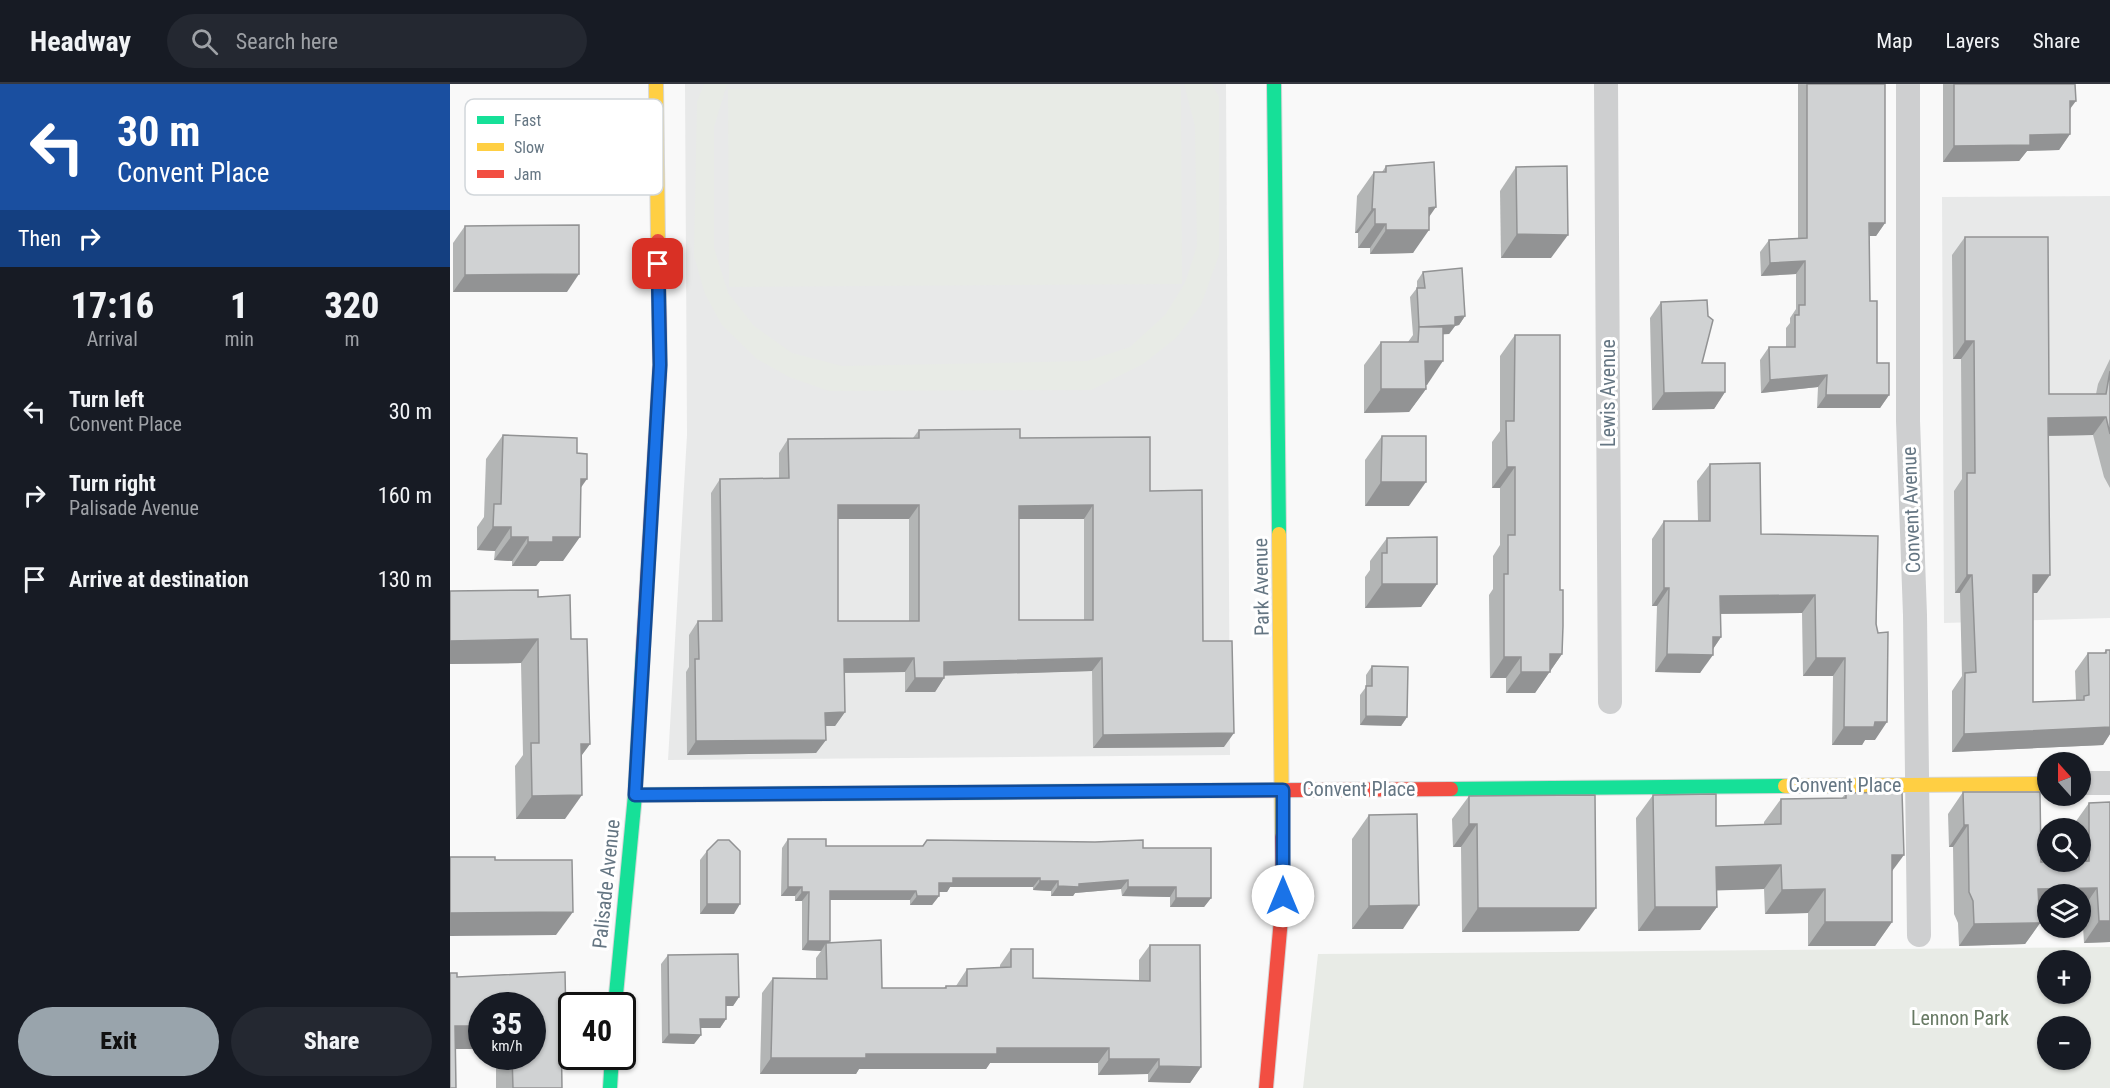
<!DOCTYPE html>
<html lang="en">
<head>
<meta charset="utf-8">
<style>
	:root { --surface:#171b24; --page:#242831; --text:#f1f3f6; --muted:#9ea1a6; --line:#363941; --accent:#99a4ac }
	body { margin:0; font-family:"Roboto Condensed",sans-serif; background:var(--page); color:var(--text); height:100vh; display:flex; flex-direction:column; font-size:22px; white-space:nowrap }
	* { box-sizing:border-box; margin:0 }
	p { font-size:20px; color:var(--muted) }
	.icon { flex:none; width:33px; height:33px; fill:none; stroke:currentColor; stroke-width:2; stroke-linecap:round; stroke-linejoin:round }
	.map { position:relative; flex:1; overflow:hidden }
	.drawer { display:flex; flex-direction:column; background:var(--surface); width:450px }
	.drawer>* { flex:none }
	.top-card { background:#1a4fa0; color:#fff; overflow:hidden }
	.needle { width:39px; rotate:339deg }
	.tools { position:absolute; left:1587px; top:668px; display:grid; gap:12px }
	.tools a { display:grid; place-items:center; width:54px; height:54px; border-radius:50%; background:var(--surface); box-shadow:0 2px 4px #0004; font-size:30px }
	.speed { position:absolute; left:18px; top:908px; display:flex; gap:12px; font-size:30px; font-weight:700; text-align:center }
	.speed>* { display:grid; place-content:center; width:78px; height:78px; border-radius:50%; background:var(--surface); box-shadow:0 2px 4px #0004; line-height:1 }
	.speed small { font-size:15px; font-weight:400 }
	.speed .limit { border:3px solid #111; border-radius:9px; background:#fff; color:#111 }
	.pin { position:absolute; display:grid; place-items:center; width:51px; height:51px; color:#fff; margin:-26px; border-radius:12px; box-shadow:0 3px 9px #0006 }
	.me { position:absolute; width:66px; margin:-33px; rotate:0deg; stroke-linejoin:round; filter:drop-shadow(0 0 4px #0008) }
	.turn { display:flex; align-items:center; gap:21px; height:126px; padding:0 18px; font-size:27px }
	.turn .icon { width:78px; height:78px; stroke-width:2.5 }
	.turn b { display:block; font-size:42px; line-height:51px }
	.then { display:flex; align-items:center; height:57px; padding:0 18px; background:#0003; gap:12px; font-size:22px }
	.eta { display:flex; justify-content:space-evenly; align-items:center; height:102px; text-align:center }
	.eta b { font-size:36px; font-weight:800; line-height:42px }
	.action { display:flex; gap:12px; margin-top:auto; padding:12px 18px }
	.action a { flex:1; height:69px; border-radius:36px; background:var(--accent); color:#111; font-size:24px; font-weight:800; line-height:69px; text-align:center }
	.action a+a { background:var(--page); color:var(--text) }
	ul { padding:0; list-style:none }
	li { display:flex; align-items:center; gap:18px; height:84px; padding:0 18px }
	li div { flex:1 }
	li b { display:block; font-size:22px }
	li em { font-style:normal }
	header { display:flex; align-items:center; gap:36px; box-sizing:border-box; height:84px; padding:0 30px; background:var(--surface); border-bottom:2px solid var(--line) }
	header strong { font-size:28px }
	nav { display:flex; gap:33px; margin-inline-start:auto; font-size:21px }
	.search { width:420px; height:54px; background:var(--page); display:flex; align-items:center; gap:15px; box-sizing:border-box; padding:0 21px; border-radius:33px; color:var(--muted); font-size:22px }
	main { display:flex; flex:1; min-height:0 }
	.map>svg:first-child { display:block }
</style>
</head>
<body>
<header>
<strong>Headway</strong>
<div class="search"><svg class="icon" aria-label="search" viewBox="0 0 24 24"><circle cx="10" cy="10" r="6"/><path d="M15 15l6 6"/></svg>Search here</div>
<nav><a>Map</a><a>Layers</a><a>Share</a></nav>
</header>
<main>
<section class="drawer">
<div class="top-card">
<div class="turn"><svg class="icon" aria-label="left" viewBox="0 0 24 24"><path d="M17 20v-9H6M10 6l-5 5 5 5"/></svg><div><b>30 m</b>Convent Place</div></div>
<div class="then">Then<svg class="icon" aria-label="right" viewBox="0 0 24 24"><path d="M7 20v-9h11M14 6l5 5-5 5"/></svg></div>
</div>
<div class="eta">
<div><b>17:16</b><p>Arrival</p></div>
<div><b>1</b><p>min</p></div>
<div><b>320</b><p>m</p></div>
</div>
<ul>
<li><svg class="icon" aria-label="left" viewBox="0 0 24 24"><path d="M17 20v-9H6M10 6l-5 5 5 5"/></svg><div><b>Turn left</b><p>Convent Place</p></div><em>30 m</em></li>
<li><svg class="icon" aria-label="right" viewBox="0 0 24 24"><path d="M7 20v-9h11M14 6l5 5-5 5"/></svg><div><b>Turn right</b><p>Palisade Avenue</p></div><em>160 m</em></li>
<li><svg class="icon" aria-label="arrive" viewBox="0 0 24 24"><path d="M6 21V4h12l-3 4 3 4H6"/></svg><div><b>Arrive at destination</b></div><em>130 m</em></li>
</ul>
<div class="action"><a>Exit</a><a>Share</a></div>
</section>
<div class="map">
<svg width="1660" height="1004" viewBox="0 0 1660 1004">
	<rect width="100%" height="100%" fill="#f9f9f9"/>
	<g fill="#e8e9e9">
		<polygon points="235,0 776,0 780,671 218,676 237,351"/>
		<polygon points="1660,112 1660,534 1494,539 1492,113"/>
	</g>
	<g fill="#e8ebe6" fill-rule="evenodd">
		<polygon points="254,0 277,0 264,43 264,164 278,209 304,242 342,269 392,282 637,277 680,263 715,231 735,199 747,162 745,42 734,0 762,0 769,13 769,171 751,221 726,254 693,280 641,306 379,307 339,293 307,275 272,241 255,210 244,172 247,18"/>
		<polygon points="731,2 732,200 279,203 278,5"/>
		<path d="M1660 863V1004H853L868 870ZM1598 876H1630V909H1598ZM1598 942H1630V975H1598Z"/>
	</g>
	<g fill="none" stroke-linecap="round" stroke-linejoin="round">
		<g stroke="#d5d6d7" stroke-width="16">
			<g id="fast">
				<polyline points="824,0 829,450"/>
				<polyline points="1001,705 1335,702"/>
				<polyline points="185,711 699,707"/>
				<polyline points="165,921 185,711 193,567"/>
				<polyline points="160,1004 162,972"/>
			</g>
		</g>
		<g stroke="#d5d6d7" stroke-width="16">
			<g id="slow">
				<polyline points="206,0 208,157"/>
				<polyline points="829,450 832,753"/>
				<polyline points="1335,702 1598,700"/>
			</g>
		</g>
		<g stroke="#d5d6d7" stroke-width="16">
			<g id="jam">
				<polyline points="193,567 210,281 208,157"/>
				<polyline points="699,707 1001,705"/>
				<polyline points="816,1004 833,812 832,753"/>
			</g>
		</g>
		<g stroke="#cecfd0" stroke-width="24">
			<polyline points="1156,0 1160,618"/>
			<polyline points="1458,0 1458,337 1465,531 1469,851"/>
			<polyline points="1630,699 1660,699"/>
		</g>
		<use href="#fast" stroke="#16e098" stroke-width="14"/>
		<use href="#slow" stroke="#ffcf43" stroke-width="14"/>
		<use href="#jam" stroke="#f24e42" stroke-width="14"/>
	</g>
	<g fill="#b3b5b5" fill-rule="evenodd">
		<polygon points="1348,0 1435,0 1435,139 1426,152 1419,152 1420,217 1427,279 1439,311 1430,324 1367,324 1368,303 1311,309 1310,276 1319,263 1336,263 1336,244 1340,239 1340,234 1346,225 1346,190 1311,192 1310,168 1319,156 1348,154"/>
		<polygon points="1493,0 1625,0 1620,25 1620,50 1609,66 1577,67 1569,77 1493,78"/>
		<polygon points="69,22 133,69 126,78 77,80 76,60 64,61 62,31"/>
		<polygon points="936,82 979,133 963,169 920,170 920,164 908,164 908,149 905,149 907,112 924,88 932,88"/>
		<polygon points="1066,83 1101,174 1051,174 1050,107"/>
		<polygon points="15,142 117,208 3,208 3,159"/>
		<polygon points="1515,153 1599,310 1646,310 1648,300 1660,275 1660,404 1654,393 1643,351 1599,352 1587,509 1583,509 1583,618 1626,616 1625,587 1638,569 1654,569 1656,566 1660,566 1660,650 1653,661 1502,668 1502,607 1512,592 1510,509 1505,509 1504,407 1512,395 1511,275 1503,275 1502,171"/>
		<polygon points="973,188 1015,232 1009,241 1005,242 999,250 993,250 977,301 976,301 976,305 959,328 914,329 914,281 931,258 958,258 963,251 960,213 967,204 967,197"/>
		<polygon points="1211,218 1252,279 1275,308 1264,325 1202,326 1200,234"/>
		<polygon points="1065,251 1110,506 1112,570 1085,609 1056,609 1056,594 1040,594 1039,511 1043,505 1043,472 1050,461 1050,404 1042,404 1042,358 1050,347 1050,272"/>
		<path d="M469 346 570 354 700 407 753 557 774 663 643 664 642 587 494 591V594L485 608H455V588L394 589 395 628 385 642H376V656L366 669 237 671 236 588 239 583V551L248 537H262L261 409 270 395 329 394V369L338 355 463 354ZM388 435H459V537H388ZM569 435H634V536H569Z"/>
		<polygon points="53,351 127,369 131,404 113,477 90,477 86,482 62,482 62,477 44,476 45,467 27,466 27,443 34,433 36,375"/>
		<polygon points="932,352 959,422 915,422 915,376"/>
		<polygon points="1260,380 1311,450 1428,452 1425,656 1415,656 1412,661 1382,661 1383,592 1353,592 1352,529 1270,530 1271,553 1263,565 1250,589 1205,588 1207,522 1202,522 1202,455 1214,437 1248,437 1247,397"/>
		<polygon points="937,454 987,500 971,523 915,524 915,493 920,486 920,477"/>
		<polygon points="0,507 88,513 121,555 140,660 131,672 115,735 66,735 65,682 73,671 71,579 0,580"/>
		<polygon points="922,582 957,633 951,642 910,641 910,611 916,603 916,591"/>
		<polygon points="1513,708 1591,778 1630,777 1630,744 1624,744 1624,740 1639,719 1660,718 1660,858 1634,859 1632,826 1589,826 1590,839 1575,860 1509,862 1508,839 1504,830 1503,763 1499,763 1498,730"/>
		<polygon points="1396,709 1442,788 1442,838 1425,862 1358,862 1358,829 1315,830 1314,805 1267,806 1267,823 1250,846 1188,847 1186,734 1203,711 1266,742 1314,741 1314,738 1331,715 1392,714"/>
		<polygon points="1019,712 1129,847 1012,848 1011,763 1003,763 1002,735"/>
		<polygon points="919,731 953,845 902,845 902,755"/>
		<polygon points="338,755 376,762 472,762 477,756 693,764 761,814 754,823 720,823 720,813 672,812 671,805 625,809 623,812 601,812 601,807 583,806 583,803 500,803 497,808 489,808 489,812 482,821 460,821 460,816 380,816 379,858 432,904 494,904 496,902 506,902 517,885 550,884 550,881 561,865 583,894 689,897 689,876 700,861 751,983 740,999 698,998 698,990 648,991 648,979 540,979 536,985 409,985 406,990 310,990 312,909 323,894 366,895 366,874 371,867 352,866 352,817 345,817 345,812 331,812 332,764"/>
		<polygon points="257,767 284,830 250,830 250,776"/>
		<polygon points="218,871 289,913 283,922 276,922 276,935 270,944 251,944 251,951 244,960 212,959 211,880"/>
		<polygon points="115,888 116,938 111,944 112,1004 46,1004 46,972 82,972 82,921 32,921 32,965 5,965 6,1004 0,1004 0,889 7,889 7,893"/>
	</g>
	<g fill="#929394">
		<polygon points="1620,17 1626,17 1614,33"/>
		<polygon points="1620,50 1609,66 1577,67 1569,77 1493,78 1504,62 1580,51"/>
		<polygon points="70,51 83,51 76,60 64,61"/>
		<polygon points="133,69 126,78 77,80 84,71"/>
		<polygon points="986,123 970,146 979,146 963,169 920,170 936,146 979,124"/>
		<polygon points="922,125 925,125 908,149 905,149"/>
		<polygon points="1419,139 1435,139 1426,152 1410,152"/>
		<polygon points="925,140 936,140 920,164 908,164"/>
		<polygon points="1067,150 1118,151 1101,174 1051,174"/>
		<polygon points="1355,177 1346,190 1311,192 1320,179"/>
		<polygon points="129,190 117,208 3,208 15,191"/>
		<polygon points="1015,232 1009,241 1005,242 999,250 969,252 969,243 1005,233"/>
		<polygon points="1515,257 1524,257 1511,275 1503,275"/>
		<polygon points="975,277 993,277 977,301 959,301"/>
		<polygon points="1377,291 1368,303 1311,309 1320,296"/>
		<polygon points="931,305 976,305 959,328 914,329"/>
		<polygon points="1275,308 1264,325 1202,326 1214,309"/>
		<polygon points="1376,311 1439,311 1430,324 1367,324"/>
		<polygon points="1656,333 1643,351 1586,352 1598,334"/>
		<polygon points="1057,383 1065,383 1050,404 1042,404"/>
		<polygon points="131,395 137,395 120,419"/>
		<polygon points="931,398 976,398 959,422 915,422"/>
		<polygon points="388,421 469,421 459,435 378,435"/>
		<polygon points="643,421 634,435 559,435 569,422"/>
		<polygon points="43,443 61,443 45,467 27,466"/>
		<polygon points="61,453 78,453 62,477 44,476"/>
		<polygon points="103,453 130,453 113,477 90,477 86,482 62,482 78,458"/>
		<polygon points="1517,491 1522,491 1510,509 1505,509"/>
		<polygon points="1583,491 1600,491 1587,509 1570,509"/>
		<polygon points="932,500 987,500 971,523 915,524"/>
		<polygon points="1214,504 1219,504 1207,522 1202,522"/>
		<polygon points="1365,511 1352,529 1257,530 1270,512"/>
		<polygon points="1263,553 1271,553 1259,571"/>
		<polygon points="88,555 71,579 0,580 0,557"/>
		<polygon points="1100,570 1112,570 1085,609 1056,609 1071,588"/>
		<polygon points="1217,570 1263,571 1250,589 1205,588"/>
		<polygon points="1054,573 1071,573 1056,594 1040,594"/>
		<polygon points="464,574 455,588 385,589 394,575"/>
		<polygon points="652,574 642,587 485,592 494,578"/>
		<polygon points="1366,574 1395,574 1383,592 1353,592"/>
		<polygon points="465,594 494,594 485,608 455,608"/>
		<polygon points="395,628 385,642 366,642 375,629"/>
		<polygon points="916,632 957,633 951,642 910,641"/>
		<polygon points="1425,638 1437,638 1425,656 1415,656 1412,661 1382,661 1394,643"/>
		<polygon points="1660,640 1660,650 1653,661 1502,668 1514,650"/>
		<polygon points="784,649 774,663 643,664 653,651"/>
		<polygon points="376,656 366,669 237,671 246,657"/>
		<polygon points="131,660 140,660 123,683"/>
		<polygon points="132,711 115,735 66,735 82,712"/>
		<polygon points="1019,740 1027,740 1011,763 1003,763"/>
		<polygon points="1514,741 1518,741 1503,763 1499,763"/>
		<polygon points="1442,771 1454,771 1437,794"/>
		<polygon points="1331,781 1314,805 1250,807 1266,783"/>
		<polygon points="503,794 590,794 583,803 500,803 497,808 482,808 489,799"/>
		<polygon points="678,796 671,805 625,809 623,812 601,812 608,802"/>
		<polygon points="590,797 608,797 601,807 583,806"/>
		<polygon points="338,803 352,803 345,812 331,812"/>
		<polygon points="678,803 726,803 720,813 672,812"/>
		<polygon points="1647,804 1632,826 1630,826 1630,810 1598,810 1598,826 1573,827 1588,805"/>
		<polygon points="1375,805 1358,829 1315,830 1332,806"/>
		<polygon points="380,807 466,807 460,816 373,816"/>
		<polygon points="352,808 359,808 352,817 345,817"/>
		<polygon points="467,812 489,812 482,821 460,821"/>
		<polygon points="726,814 761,814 754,823 720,823"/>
		<polygon points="257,820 290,820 284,830 250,830"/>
		<polygon points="969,821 953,845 902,845 919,822"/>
		<polygon points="1205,823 1267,823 1250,846 1188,847"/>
		<polygon points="1028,824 1146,824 1129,847 1012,848"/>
		<polygon points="123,828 106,851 0,852 0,829"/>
		<polygon points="1649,837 1660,837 1660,858 1634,859"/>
		<polygon points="1375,838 1442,838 1425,862 1358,862"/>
		<polygon points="1590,839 1575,860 1509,862 1524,840"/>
		<polygon points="358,857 380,857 376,862 376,859 371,867 352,866"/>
		<polygon points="276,913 289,913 283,922 270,922"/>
		<polygon points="250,935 276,935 270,944 244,944"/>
		<polygon points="5,942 32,942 32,965 0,965"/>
		<polygon points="219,950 251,951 244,960 212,959"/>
		<polygon points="547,964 659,964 648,979 540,979 536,985 409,985 406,990 310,990 321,974"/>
		<polygon points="659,975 709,975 698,990 648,991"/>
		<polygon points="709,982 751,983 740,999 698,998"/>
	</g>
	<g fill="#d0d2d3" stroke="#929394" stroke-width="1.5" fill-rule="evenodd">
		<polygon points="1357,0 1435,0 1435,139 1419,139 1420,217 1427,217 1427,279 1439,279 1439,311 1376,311 1377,291 1320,296 1319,263 1345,263 1345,231 1349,231 1349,221 1355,221 1355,177 1320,179 1319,156 1357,154"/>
		<polygon points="1504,0 1625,0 1626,17 1620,17 1620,50 1580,51 1580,61 1504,62"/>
		<polygon points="984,78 986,123 979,124 979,146 936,146 936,140 925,140 925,125 922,125 924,88 936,88 936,82"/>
		<polygon points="1117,82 1118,151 1067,150 1066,83"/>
		<polygon points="129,141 129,190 15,191 15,142"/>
		<polygon points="1515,153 1598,153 1599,310 1656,310 1660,287 1660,350 1656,333 1598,334 1600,491 1583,491 1583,618 1634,616 1634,612 1639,611 1638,569 1656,569 1656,566 1660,566 1660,643 1514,650 1515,589 1526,588 1522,491 1517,491 1517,389 1525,389 1524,257 1515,257"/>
		<polygon points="1012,184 1015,232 1005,233 1005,241 969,243 967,204 975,204 973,188"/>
		<polygon points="1257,216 1258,232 1263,236 1252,279 1275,279 1275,308 1214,309 1211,218"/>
		<polygon points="969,243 993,243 993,277 975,277 976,305 931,305 931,258 968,258"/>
		<polygon points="1065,251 1110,251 1110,506 1113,506 1113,542 1112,570 1100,570 1100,588 1071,588 1071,573 1054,573 1054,490 1058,490 1058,451 1065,451 1065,383 1057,383 1056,337 1064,337"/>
		<path d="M570 345V354L700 353V407L752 406 753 557H782L784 649 653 651 652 574 494 578V594H465L464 574 394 575 395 628 375 629 376 656 246 657 245 575H249L248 537H272L270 395 339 394 338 355 469 354V346ZM388 421H469V537H388ZM643 421V536H569V422Z"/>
		<polygon points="53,351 127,354 127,369 137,370 137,395 131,395 130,453 103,453 103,458 78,458 78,453 61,453 61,443 43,443 44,420 51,420"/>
		<polygon points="932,352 976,352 976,398 931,398"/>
		<polygon points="1310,379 1311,450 1428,452 1426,540 1428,549 1438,548 1437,638 1425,638 1424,643 1394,643 1395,574 1366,574 1365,511 1270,512 1271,553 1263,553 1263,571 1217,570 1219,504 1214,504 1214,437 1260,437 1260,380"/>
		<polygon points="987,453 987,500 932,500 932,469 937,469 937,454"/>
		<polygon points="88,506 88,513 120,511 121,555 137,555 140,660 131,660 132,711 82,712 81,659 89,659 88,555 0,557 0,507"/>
		<polygon points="922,582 958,583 957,633 916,632 916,602 922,602"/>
		<polygon points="1452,708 1454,771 1442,771 1442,838 1375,838 1375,805 1332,806 1331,781 1266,783 1267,823 1205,823 1203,711 1266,710 1266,742 1331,740 1331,715 1396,714 1396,709"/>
		<polygon points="1513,708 1590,708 1591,778 1639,777 1639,719 1660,718 1660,837 1649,837 1647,804 1588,805 1590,839 1524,840 1523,817 1519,808 1518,741 1514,741"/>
		<polygon points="1145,711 1146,824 1028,824 1027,740 1019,740 1019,712"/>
		<polygon points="967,730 969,821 919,822 919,731"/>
		<polygon points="338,755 376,755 376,762 473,762 477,756 645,758 693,756 693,764 761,764 761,814 726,814 726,803 678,803 678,796 629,800 629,803 608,802 608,797 590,797 590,794 503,794 503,799 489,799 489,812 467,812 466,807 380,807 380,857 358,857 359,808 352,808 352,803 338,803"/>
		<polygon points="268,756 279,756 290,767 290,820 257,820 257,767"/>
		<polygon points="0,773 45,773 45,776 122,776 123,828 0,829"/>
		<polygon points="431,856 432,904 496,904 496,902 517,902 517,885 561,883 561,865 583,865 583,894 700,897 700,861 750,861 751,983 709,982 709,975 659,975 659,964 547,964 547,970 416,970 416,974 321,974 323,894 377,895 376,859"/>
		<polygon points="288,870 289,913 276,913 276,935 250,935 251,951 219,950 218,871"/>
		<polygon points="115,888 116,938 111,938 112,1004 63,1004 62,972 82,972 82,921 32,921 32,942 5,942 6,1004 0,1004 0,889 7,889 7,893"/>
	</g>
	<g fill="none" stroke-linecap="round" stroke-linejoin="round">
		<g stroke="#114b97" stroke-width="15">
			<polyline id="route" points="208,180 210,281 185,711 833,706 833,812"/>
		</g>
		<use href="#route" stroke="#1a73e8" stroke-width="10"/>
	</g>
	<g text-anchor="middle" stroke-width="6" stroke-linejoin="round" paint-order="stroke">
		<g font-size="20" fill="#657683" stroke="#fff">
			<text transform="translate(1158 309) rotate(-90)" y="7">Lewis Avenue</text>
			<text transform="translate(1461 426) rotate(-92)" y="7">Convent Avenue</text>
			<text transform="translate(811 503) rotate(-91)" y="7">Park Avenue</text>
			<text x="1395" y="708">Convent Place</text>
			<text x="909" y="712">Convent Place</text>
			<text transform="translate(156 800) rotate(-84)" y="7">Palisade Avenue</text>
		</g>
		<g font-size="20" fill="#687a64" stroke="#fff">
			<text x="1510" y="941">Lennon Park</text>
		</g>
	</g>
	<rect x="15" y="15" width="198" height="96" rx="9" fill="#fff" stroke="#d1d6da" stroke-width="1.5"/>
	<rect x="27" y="32" width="27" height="8" fill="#16e098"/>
	<rect x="27" y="59" width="27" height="8" fill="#ffcf43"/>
	<rect x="27" y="86" width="27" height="8" fill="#f24e42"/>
	<g font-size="16" fill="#657683">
		<text x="64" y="42">Fast</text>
		<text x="64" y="69">Slow</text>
		<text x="64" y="96">Jam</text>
	</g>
</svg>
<div class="tools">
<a><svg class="needle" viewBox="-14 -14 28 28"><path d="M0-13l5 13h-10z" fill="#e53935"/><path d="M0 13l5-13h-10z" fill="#9ea1a6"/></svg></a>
<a><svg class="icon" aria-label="search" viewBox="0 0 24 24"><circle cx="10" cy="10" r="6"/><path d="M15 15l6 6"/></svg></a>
<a><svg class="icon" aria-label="layers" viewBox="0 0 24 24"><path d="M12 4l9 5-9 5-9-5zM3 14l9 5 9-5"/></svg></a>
<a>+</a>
<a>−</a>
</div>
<div class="speed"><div>35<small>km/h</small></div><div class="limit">40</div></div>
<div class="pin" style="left:208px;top:180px;background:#d93025"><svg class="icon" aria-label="arrive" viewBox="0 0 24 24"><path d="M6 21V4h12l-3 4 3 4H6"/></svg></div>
<svg class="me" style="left:833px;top:812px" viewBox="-20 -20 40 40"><circle r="19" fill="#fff"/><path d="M0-13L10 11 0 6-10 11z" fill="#1a73e8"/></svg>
</div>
</main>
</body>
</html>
